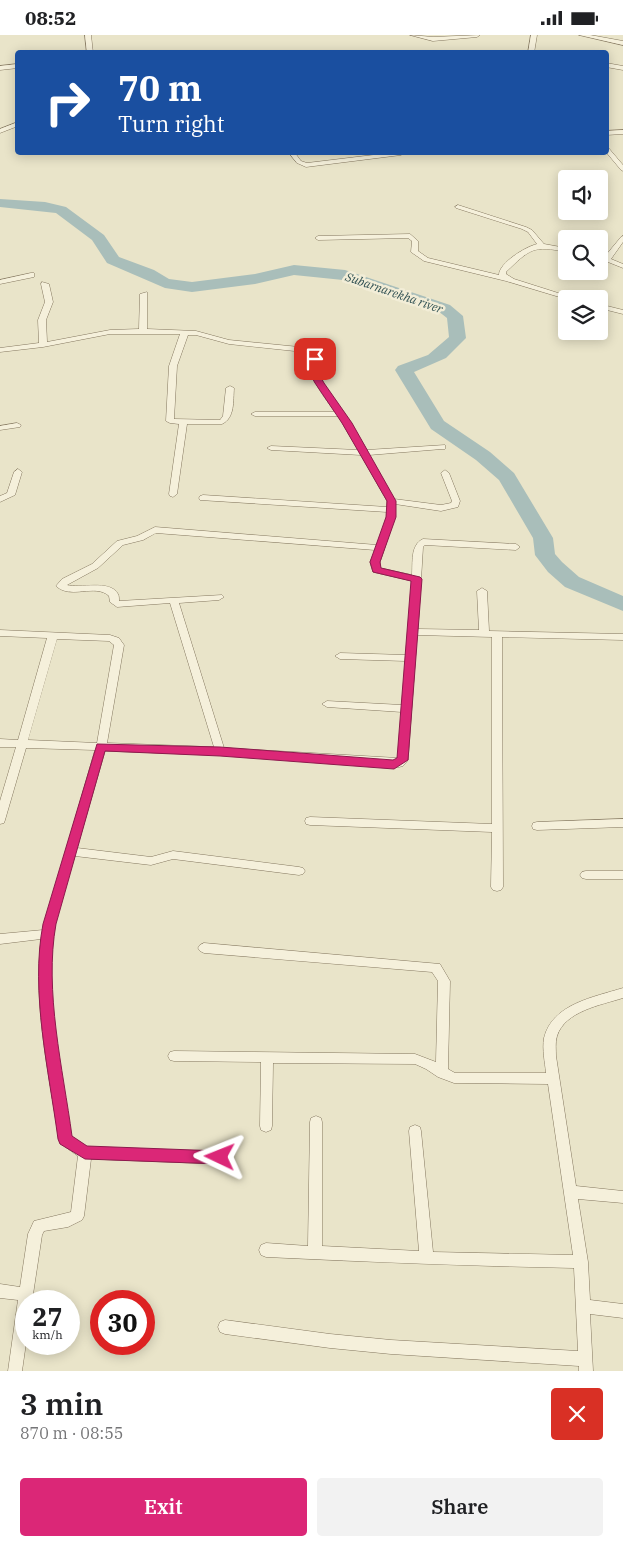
<!DOCTYPE html>
<html lang="en">
<head>
<meta charset="utf-8">
<style>
	:root { --surface:#fff; --page:#f2f2f2; --text:#202124; --muted:#757577; --accent:#db2777 }
	body { margin:0; font-family:"IBM Plex Serif",serif; background:var(--page); color:var(--text); height:100vh; display:flex; flex-direction:column; font-size:19px; white-space:nowrap }
	* { box-sizing:border-box; margin:0 }
	p { font-size:16px; color:var(--muted) }
	.icon { flex:none; width:28px; height:28px; fill:none; stroke:currentColor; stroke-width:2; stroke-linecap:round; stroke-linejoin:round }
	.map { position:relative; height:1336px; overflow:hidden }
	.panel { display:flex; flex-direction:column; background:var(--surface); flex:1 }
	.panel>* { flex:none }
	.top-card { position:absolute; left:15px; top:15px; width:594px; height:105px; border-radius:5px; box-shadow:0 2px 12px #0003; background:#1a4fa0; color:#fff; overflow:hidden }
	.controls { position:absolute; left:558px; top:135px; display:grid; gap:10px }
	.controls a { display:grid; place-items:center; width:50px; height:50px; border-radius:5px; background:var(--surface); box-shadow:0 2px 12px #0003; font-size:25px }
	.speed { position:absolute; left:15px; top:1255px; display:flex; gap:10px; font-size:25px; font-weight:700; text-align:center }
	.speed>* { display:grid; place-content:center; width:65px; height:65px; border-radius:50%; background:var(--surface); box-shadow:0 2px 12px #0003; line-height:1 }
	.speed small { font-size:12px; font-weight:400 }
	.speed .limit { border:8px solid #d22; background:#fff; color:#111 }
	.pin { position:absolute; display:grid; place-items:center; width:42px; height:42px; color:#fff; margin:-21px; border-radius:10px; box-shadow:0 2px 8px #0006 }
	.me { position:absolute; width:55px; margin:-28px; rotate:272deg; stroke-linejoin:round; filter:drop-shadow(0 0 4px #0008) }
	.turn { display:flex; align-items:center; gap:18px; height:105px; padding:0 20px; font-size:22px }
	.turn .icon { width:65px; height:65px; stroke-width:2.5 }
	.turn b { display:block; font-size:35px; line-height:42px }
	.round { display:grid; place-items:center; flex:none; width:52px; height:52px; border-radius:5px; background:var(--page) }
	.head { display:flex; align-items:center; justify-content:space-between; height:85px; padding:0 20px }
	h1 { font-size:30px; font-weight:600; line-height:38px }
	.action { display:flex; gap:10px; margin-top:auto; padding:10px 20px }
	.action a { flex:1; height:58px; border-radius:5px; background:var(--accent); color:#fff; font-size:20px; font-weight:600; line-height:58px; text-align:center }
	.action a+a { background:var(--page); color:var(--text) }
	.status { display:flex; justify-content:space-between; align-items:center; height:35px; padding:0 25px; background:var(--surface); direction:ltr }
	.status svg { height:14px; fill:currentColor }
	.map>svg:first-child { display:block }
</style>
</head>
<body>
<div class="status"><b>08:52</b><svg viewBox="0 0 49 12"><path d="M0 12V9h3v3zM5 12V6h3v6zM10 12V3h3v9zM15 12V0h3v12zM26 1h20v11H26zM47 4h2v5h-2z"/></svg></div>
<div class="map">
<svg width="623" height="1336" viewBox="0 0 623 1336">
	<rect width="100%" height="100%" fill="#e9e4c9"/>
	<g fill="none" stroke-linecap="round" stroke-linejoin="round">
		<polygon fill="#a9beba" fill-rule="evenodd" points="0,164 45,167 66,172 104,200 119,222 154,235 169,244 192,247 255,239 294,230 345,235 450,270 463,281 466,303 446,323 414,337 444,386 490,417 514,438 553,503 555,519 562,527 579,542 623,561 623,576 565,552 548,537 535,520 533,503 499,445 476,425 431,394 395,335 398,331 428,320 449,302 447,283 438,276 343,245 294,240 255,249 192,257 165,253 107,228 92,205 56,178 0,172"/>
		<g stroke="#84775f" stroke-width="1">
			<g id="minor">
				<polygon points="85,0 91,0 93,18 87,18"/>
				<polygon points="410,0 433,2 480,0 477,2 433,6"/>
				<polygon points="531,0 537,0 534,18 528,18"/>
				<polygon points="579,0 590,0 623,6 623,10"/>
				<polygon points="606,28 623,31 623,35 606,32"/>
				<polygon points="18,29 18,33 0,35 0,31"/>
				<polygon points="18,87 18,91 0,98 0,94"/>
				<polygon points="623,95 623,99 606,100 606,96"/>
				<polygon points="606,110 623,130 623,136 621,135 606,117"/>
				<polygon points="289,118 295,118 301,126 307,128 390,118 404,118 401,120 306,132 297,128"/>
				<path d="M458 170 526 192 532 195 544 209 566 213V217C533 210 530 214 506 237V239L514 244 577 264H566L506 246 424 226 411 217 412 206 408 203 318 205 315 203 318 201 410 199 418 206V216L428 223 499 240C499 228 525 212 537 209L528 197 522 194 456 173 455 172Z"/>
				<polygon points="623,201 623,207 611,224 623,229 623,233 603,225 606,220 621,202"/>
				<polygon points="31,238 34,238 34,242 0,249 0,245"/>
				<path d="M42 247 49 249 53 267 46 285 47 307 110 295 139 294 140 259 147 257V294L196 296 229 305 309 313 319 324V339L323 348 351 388 367 415 445 410V414H442L369 420 394 464 441 470 451 468 452 466 441 438 445 435 449 438 460 466 458 472 441 476 395 469V482L380 527V533L412 540C413 528 410 510 423 504L516 509 520 512 516 515 425 510 423 512 418 594 479 595 477 556 482 553 487 556 489 596 623 599V605L502 602 503 852 501 855 497 856 493 855 491 852 492 797 310 790 306 789 305 786 306 783 310 782 492 789V602L417 600 408 725 403 731 399 732 220 720 105 716 77 813 151 822 173 816 299 832 303 833 305 836 303 839 299 840 173 824 151 830 75 821C68 844 58 867 55 891 43 960 61 1032 71 1101L87 1112 221 1117 226 1119 228 1123 226 1127 221 1129 91 1124 84 1181 82 1185 68 1192 44 1196 42 1200 32 1266H26V1308L22 1336H8L18 1265 0 1263V1249L20 1252 28 1199 34 1186 71 1177 78 1121 60 1108 59 1104C49 1039 33 970 41 904L0 909V899L43 895 95 715 26 713 5 785 4 788 0 789V766L16 712H0V704L18 705 47 603 0 601V595L110 600 119 603 124 610 107 708 214 712 170 568 117 572 110 567 109 561C95 548 71 565 56 551L62 544 92 529 117 506 137 501 155 492 377 510 387 482V477L200 465 199 463 200 461 203 460 387 472V466L361 420 271 415 267 413 271 411 358 415 338 381H255L251 379 255 377H335C322 358 311 348 311 324L304 317 229 309 196 300H188L177 331 174 384 220 385 223 381 226 353 230 351 234 353C233 366 235 383 222 389H187L177 459 173 462 170 461 169 459 179 389 170 388 166 386 169 331 180 299H110L43 312 0 317V313L39 308 38 285 45 267 41 249ZM156 498 375 515 370 527 373 537 412 546 406 620 340 618 335 621 340 624 406 626 402 670 327 666 322 669 327 672 402 677 398 723 224 713 179 568 219 565 224 562 222 560 119 566C119 563 119 561 118 559 110 544 79 554 67 550L98 533 123 510 143 505ZM57 604 109 606 114 610 97 708 28 705Z"/>
				<polygon points="599,269 623,275 623,279 599,273"/>
				<polygon points="17,388 21,390 20,392 0,395 0,391"/>
				<polygon points="18,434 22,437 15,460 0,467 0,461 7,458 14,437"/>
				<polygon points="623,784 623,792 537,795 533,794 532,791 533,788 537,787"/>
				<polygon points="586,836 623,836 623,844 586,844 582,843 580,840 582,837"/>
				<path d="M204 908 440 929 450 946 448 1034 455 1038H546C545 1027 542 1015 544 1003 552 969 594 962 623 953V963C601 970 565 976 557 1001 555 1008 556 1015 556 1021L576 1151 623 1156V1168L578 1164 588 1227 590 1265 623 1269V1283L590 1279 593 1336H579V1331L391 1319 330 1313 225 1299 220 1297 218 1292 220 1287 225 1285 330 1299 391 1305 578 1316 574 1233C471 1231 369 1227 266 1222L261 1220 259 1215 261 1210 266 1208 308 1211 310 1087 311 1083 316 1081 321 1083 322 1087V1211L419 1216 409 1096 410 1092 415 1090 420 1092 421 1096 433 1217 573 1220 548 1049 454 1048 438 1042 426 1034 415 1029 273 1028 272 1091 271 1095 266 1097 261 1095 260 1091 261 1027 174 1026 170 1025 168 1021 170 1017 174 1016 415 1019 436 1027 438 946 432 937 204 918 200 916 198 913 200 910Z"/>
			</g>
		</g>
		<use href="#minor" fill="#f5f0db" fill-rule="evenodd"/>
	</g>
	<path fill="#db2777" stroke="#8e194d" d="M315 321 319 324V339L324 348 352 388 396 466V482L380 527 381 533 420 542 422 544 408 725 394 734 220 721 105 716 56 889C44 956 63 1034 72 1101L87 1111 220 1116 226 1118 228 1122 226 1127 220 1129 85 1124 60 1109 58 1104C49 1036 30 957 43 889L97 709 220 712 393 725 397 723 411 546 373 537 370 527 386 482 387 466 342 388 315 348 310 339 311 324Z"/>
	<g text-anchor="middle" stroke-width="5" stroke-linejoin="round" paint-order="stroke">
		<g font-size="12" font-style="italic" fill="#325254" stroke="#f2edd7">
			<text transform="translate(394 258) rotate(19)" y="4">Subarnarekha river</text>
		</g>
	</g>
</svg>
<div class="controls">
<a><svg class="icon" aria-label="sound" viewBox="0 0 24 24"><path d="M4 9h4l5-4v14l-5-4H4zM17 9q2 3 0 6"/></svg></a>
<a><svg class="icon" aria-label="search" viewBox="0 0 24 24"><circle cx="10" cy="10" r="6"/><path d="M15 15l6 6"/></svg></a>
<a><svg class="icon" aria-label="layers" viewBox="0 0 24 24"><path d="M12 4l9 5-9 5-9-5zM3 14l9 5 9-5"/></svg></a>
</div>
<div class="speed"><div>27<small>km/h</small></div><div class="limit">30</div></div>
<div class="pin" style="left:315px;top:324px;background:#d93025"><svg class="icon" aria-label="arrive" viewBox="0 0 24 24"><path d="M6 21V4h12l-3 4 3 4H6"/></svg></div>
<svg class="me" style="left:220px;top:1122px" viewBox="-20 -20 40 40"><path d="M0-17L14 15 0 8-14 15z" fill="#db2777" stroke="#fff" stroke-width="4"/></svg>
<div class="top-card">
<div class="turn"><svg class="icon" aria-label="right" viewBox="0 0 24 24"><path d="M7 20v-9h11M14 6l5 5-5 5"/></svg><div><b>70 m</b>Turn right</div></div>
</div>
</div>
<section class="panel">
<div class="head"><div><h1>3 min</h1><p>870 m · 08:55</p></div><a class="round" style="background:#d93025;color:#fff"><svg class="icon" aria-label="close" viewBox="0 0 24 24"><path d="M6 6l12 12M18 6L6 18"/></svg></a></div>
<div class="action"><a>Exit</a><a>Share</a></div>
</section>
</body>
</html>
